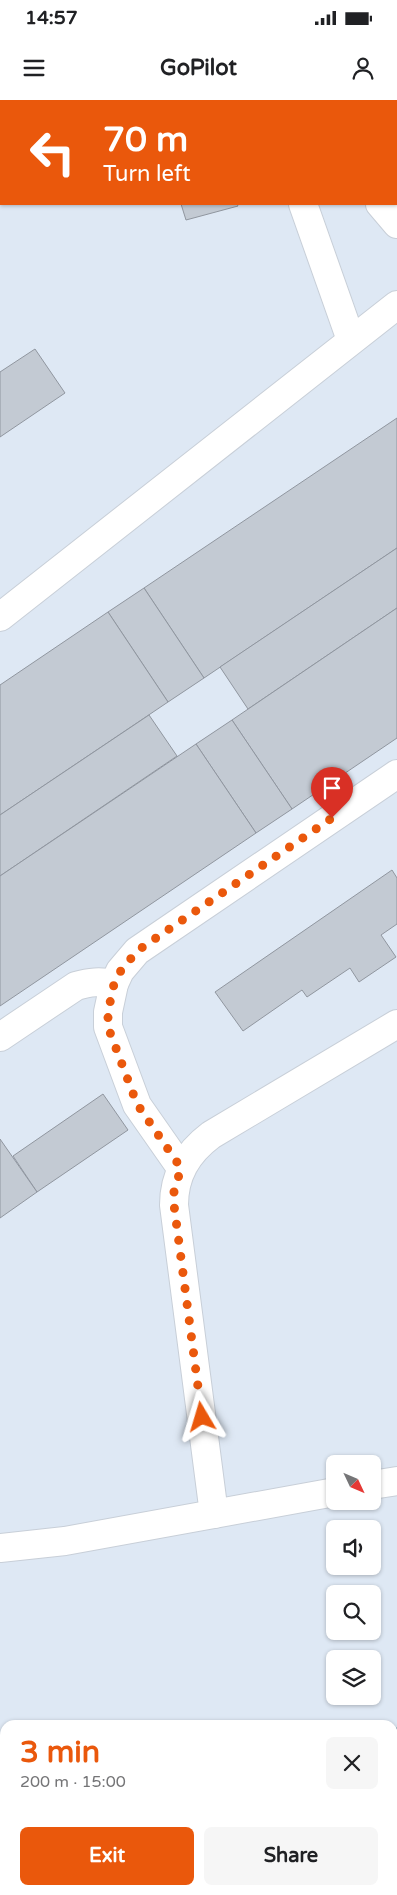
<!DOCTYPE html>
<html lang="en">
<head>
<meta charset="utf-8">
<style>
	:root { --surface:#fff; --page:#f6f6f6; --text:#202124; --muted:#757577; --accent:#ea580c }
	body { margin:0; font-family:"Varela Round",sans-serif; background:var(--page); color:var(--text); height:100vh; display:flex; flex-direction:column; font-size:19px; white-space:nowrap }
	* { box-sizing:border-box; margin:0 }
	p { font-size:16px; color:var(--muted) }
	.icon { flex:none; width:28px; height:28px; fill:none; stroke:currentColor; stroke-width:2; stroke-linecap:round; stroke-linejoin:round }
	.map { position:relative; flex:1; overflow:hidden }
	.details { position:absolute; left:0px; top:1620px; width:398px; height:175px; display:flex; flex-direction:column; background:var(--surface); border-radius:15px 15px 0 0; box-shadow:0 1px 4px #0004 }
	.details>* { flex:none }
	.banner { position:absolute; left:0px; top:0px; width:398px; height:105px; box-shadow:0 1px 4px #0004; background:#ea580c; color:#fff; overflow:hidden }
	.needle { width:32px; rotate:134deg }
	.controls { position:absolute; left:326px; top:1355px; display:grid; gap:10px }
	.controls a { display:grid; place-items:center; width:55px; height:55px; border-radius:8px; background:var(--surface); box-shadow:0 1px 4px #0004; font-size:25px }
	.pin { position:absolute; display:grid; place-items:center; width:42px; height:42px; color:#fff; margin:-51px -21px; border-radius:50% 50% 50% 0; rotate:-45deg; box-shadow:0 0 5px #0007 }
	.pin .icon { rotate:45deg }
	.me { position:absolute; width:55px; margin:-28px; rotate:353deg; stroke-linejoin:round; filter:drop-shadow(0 0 4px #0008) }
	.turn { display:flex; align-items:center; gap:18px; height:105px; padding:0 20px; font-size:22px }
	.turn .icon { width:65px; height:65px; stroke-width:2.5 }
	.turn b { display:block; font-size:35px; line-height:42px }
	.round { display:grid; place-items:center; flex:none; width:52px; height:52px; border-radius:8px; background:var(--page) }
	.head { display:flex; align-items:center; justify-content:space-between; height:85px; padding:0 20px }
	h1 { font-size:30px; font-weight:800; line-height:38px; color:var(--accent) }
	.action { display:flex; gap:10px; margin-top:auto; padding:10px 20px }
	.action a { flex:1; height:58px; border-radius:8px; background:var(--accent); color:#fff; font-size:20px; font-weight:800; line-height:58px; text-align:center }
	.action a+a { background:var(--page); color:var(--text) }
	.status { display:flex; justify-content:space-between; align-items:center; height:35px; padding:0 25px; background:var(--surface); direction:ltr }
	.status svg { height:14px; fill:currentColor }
	header { display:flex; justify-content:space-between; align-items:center; height:65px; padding:0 20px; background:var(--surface); font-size:22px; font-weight:800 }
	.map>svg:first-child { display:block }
</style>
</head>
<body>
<div class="status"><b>14:57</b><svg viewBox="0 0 49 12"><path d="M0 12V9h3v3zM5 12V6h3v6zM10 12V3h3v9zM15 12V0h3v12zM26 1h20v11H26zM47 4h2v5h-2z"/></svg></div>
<header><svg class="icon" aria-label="menu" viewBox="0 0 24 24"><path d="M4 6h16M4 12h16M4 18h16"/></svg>GoPilot<svg class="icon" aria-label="person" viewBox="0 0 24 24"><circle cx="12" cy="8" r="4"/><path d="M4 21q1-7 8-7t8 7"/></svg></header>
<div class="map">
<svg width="397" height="1795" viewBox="0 0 397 1795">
	<rect width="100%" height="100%" fill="#f1f7ff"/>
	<path fill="#dee8f4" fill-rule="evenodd" d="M0 0H397V1795H0ZM1 1H396V104H1ZM335 1364H372V1401H335ZM335 1429H372V1466H335ZM335 1494H372V1531H335ZM335 1559H372V1596H335ZM5 1625H392V1790H5Z"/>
	<g fill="#96c5da" stroke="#7294a4">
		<polygon points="397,1628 397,1750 393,1751 392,1629"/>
		<polygon points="5,1709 5,1790 211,1790 191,1795 0,1795 0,1710"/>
	</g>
	<g fill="#c3cad3" stroke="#90969f">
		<polygon points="188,0 210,0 210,1 183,1"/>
		<polygon points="181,104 237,104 238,106 186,120"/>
		<polygon points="35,249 65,293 0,337 0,272"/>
		<polygon points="397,318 397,448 204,578 144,488"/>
		<polygon points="397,448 397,508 248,609 220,567"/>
		<polygon points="144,488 204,578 168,602 108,512"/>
		<polygon points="397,508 397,638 292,709 232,620"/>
		<polygon points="108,512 168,602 0,715 0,585"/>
		<polygon points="149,615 177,656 0,776 0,715"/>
		<polygon points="232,620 292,709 256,733 196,644"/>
		<polygon points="196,644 256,733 0,906 0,776"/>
		<polygon points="392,770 397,778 397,824 381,835 396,857 359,882 350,868 307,897 302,890 243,931 215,892"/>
		<polygon points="103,994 128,1030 37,1092 13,1056"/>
		<polygon points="0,1039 37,1092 0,1118"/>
	</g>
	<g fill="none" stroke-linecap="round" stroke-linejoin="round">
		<g stroke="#c8cfd8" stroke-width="30">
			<g id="minor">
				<polyline points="301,1 302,0"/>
				<polyline points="303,104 351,240"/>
				<polyline points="380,104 397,124"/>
				<polyline points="0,517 397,205"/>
				<path d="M0 937 76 886C90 882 100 881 114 884"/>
				<polyline points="181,1068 137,1005 108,927 108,912 114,884 120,871 137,851 397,674"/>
				<polyline points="372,1385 397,1381"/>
				<path d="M214 1414 174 1105C174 1075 187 1053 211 1035L397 924"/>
				<polyline points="0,1448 65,1441 335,1392"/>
			</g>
		</g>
		<use href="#minor" stroke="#fff" stroke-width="28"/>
	</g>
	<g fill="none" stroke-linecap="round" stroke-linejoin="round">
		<polyline stroke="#ea580c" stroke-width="9" stroke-dasharray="0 16.2" points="202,1317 174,1105 174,1092 181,1068 137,1004 108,927 108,912 114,884 120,872 137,851 332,718"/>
	</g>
</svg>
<div class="controls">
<a><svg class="needle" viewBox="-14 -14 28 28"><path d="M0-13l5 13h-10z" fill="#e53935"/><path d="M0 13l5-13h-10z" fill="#757577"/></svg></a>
<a><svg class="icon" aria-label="sound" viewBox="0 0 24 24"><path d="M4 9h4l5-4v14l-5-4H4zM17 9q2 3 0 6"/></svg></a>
<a><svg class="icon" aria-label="search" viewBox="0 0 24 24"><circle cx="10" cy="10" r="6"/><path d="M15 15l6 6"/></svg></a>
<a><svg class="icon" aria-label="layers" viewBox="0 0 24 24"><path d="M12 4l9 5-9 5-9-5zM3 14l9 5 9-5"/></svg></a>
</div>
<div class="pin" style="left:332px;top:718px;background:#d93025"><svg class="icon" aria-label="arrive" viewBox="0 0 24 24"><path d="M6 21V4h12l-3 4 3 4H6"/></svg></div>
<svg class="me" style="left:202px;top:1317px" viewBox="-20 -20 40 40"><path d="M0-17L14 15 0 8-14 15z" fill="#ea580c" stroke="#fff" stroke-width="4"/></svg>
<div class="banner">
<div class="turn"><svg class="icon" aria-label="left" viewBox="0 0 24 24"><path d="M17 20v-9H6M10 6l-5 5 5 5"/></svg><div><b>70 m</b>Turn left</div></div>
</div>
<section class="details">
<div class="head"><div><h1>3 min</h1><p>200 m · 15:00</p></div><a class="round"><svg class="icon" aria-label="close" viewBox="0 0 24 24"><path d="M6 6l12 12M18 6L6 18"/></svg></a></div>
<div class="action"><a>Exit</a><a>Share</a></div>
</section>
</div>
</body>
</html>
